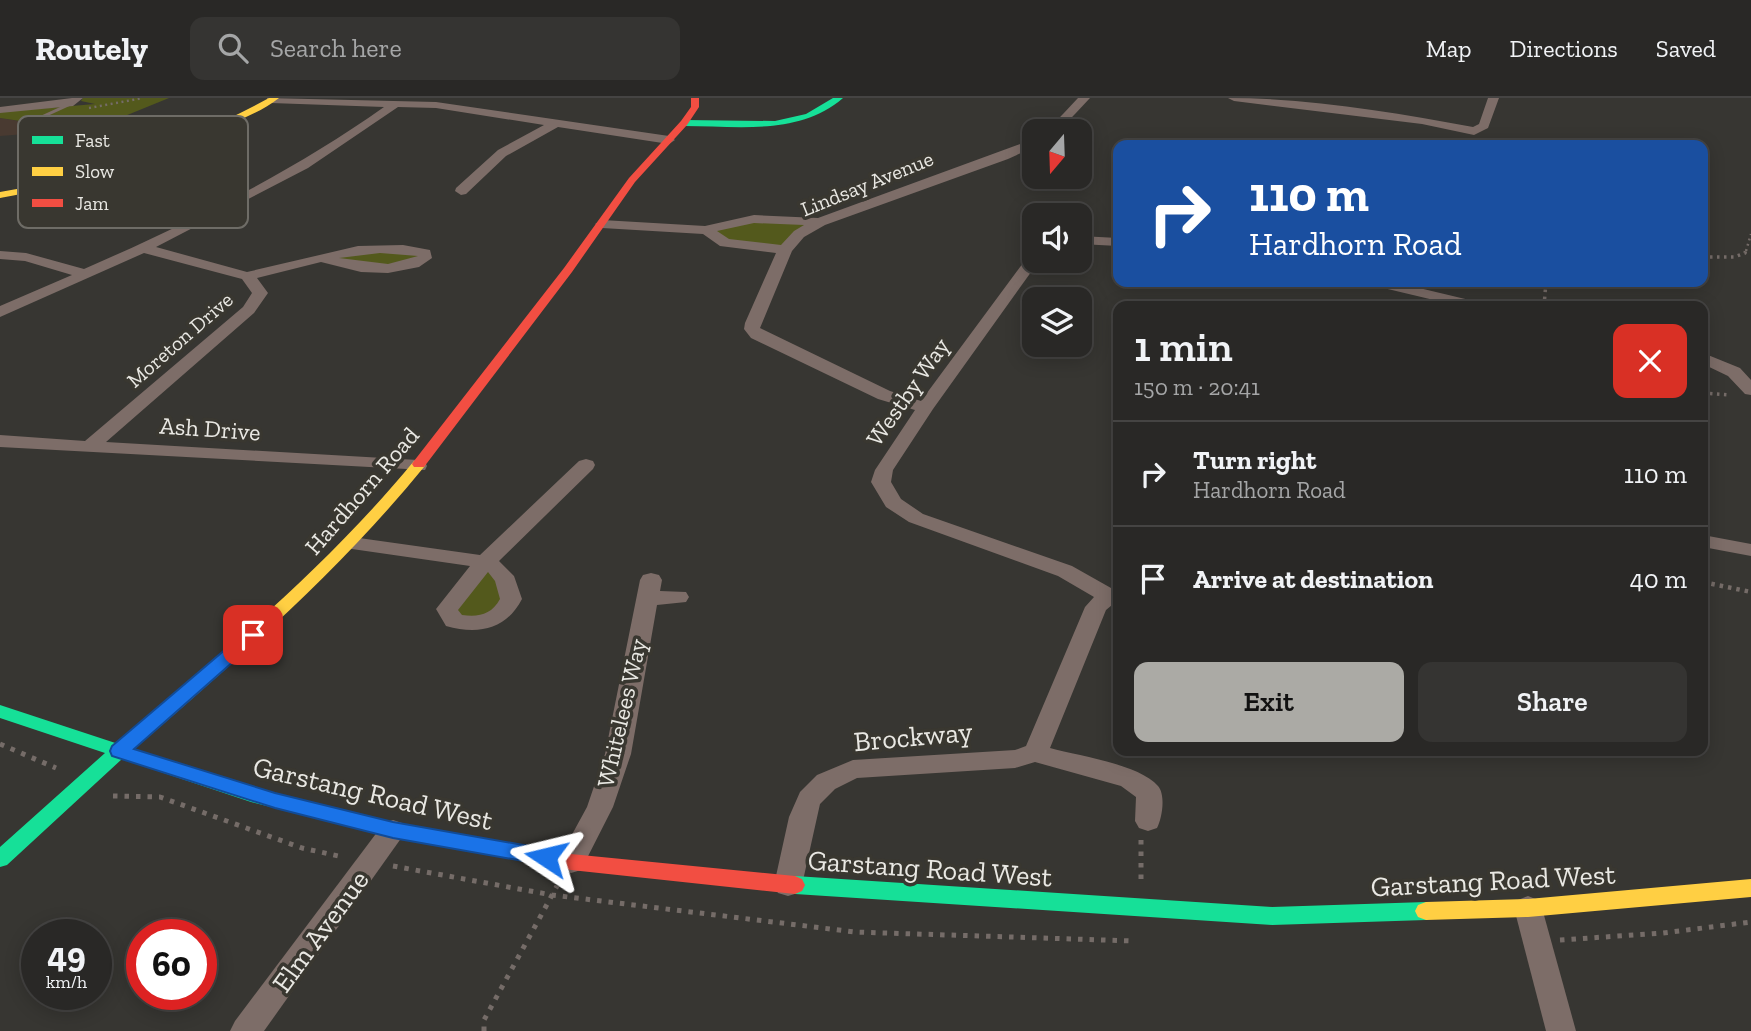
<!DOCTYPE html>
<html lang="en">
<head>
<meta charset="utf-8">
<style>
	:root { --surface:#292826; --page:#353432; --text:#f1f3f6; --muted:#a5a6a7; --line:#454443; --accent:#abaaa5 }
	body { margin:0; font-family:"Zilla Slab",serif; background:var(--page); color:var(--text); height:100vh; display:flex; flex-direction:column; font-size:26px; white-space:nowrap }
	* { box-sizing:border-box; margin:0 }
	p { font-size:23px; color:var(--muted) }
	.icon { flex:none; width:38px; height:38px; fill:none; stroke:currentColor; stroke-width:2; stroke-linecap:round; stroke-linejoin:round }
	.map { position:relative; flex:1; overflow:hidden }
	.sheet { position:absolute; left:1113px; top:203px; width:595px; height:455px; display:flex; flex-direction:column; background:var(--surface); border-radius:14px; box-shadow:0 4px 18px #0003,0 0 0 2px var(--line) }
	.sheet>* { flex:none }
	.hud { position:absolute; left:1113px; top:42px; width:595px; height:147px; border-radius:14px; box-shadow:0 4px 18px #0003,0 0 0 2px var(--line); background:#1a4fa0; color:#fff; overflow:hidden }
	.needle { width:46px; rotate:199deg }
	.tools { position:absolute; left:1022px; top:21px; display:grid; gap:14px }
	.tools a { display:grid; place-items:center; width:70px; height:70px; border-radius:14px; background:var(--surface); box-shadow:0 4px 18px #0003,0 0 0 2px var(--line); font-size:35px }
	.speed { position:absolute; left:21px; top:821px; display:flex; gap:14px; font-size:35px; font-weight:700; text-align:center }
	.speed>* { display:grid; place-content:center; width:91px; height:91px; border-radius:50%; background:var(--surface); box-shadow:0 4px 18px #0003,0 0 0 2px var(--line); line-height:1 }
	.speed small { font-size:18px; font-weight:400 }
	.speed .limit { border:10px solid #d22; background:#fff; color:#111 }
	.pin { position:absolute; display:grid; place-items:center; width:60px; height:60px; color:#fff; margin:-30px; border-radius:14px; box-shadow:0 4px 10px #0006 }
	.me { position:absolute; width:77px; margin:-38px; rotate:280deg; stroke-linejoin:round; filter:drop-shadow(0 0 5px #0008) }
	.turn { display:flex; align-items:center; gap:24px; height:147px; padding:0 21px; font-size:32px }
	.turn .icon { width:91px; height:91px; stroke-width:2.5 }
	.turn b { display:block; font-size:49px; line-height:60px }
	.round { display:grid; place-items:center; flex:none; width:74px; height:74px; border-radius:14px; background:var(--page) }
	.headline { display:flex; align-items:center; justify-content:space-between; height:119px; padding:0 21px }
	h1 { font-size:42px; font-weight:600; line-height:52px }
	.primary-button { display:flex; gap:14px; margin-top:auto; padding:14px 21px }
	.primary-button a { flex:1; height:80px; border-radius:14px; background:var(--accent); color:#111; font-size:28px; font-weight:600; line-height:80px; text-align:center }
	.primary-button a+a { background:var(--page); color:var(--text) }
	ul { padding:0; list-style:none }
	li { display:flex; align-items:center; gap:21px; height:105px; padding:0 21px; border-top:2px solid var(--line) }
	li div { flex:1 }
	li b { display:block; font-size:26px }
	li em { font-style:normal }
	header { display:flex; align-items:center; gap:42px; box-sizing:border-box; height:98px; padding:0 35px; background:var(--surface); border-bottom:2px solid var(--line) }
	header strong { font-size:33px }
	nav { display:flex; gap:38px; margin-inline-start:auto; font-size:24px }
	.search { width:490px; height:63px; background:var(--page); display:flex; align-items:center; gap:18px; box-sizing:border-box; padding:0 24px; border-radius:14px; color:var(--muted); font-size:26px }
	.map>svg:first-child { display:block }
</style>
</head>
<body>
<header>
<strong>Routely</strong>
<div class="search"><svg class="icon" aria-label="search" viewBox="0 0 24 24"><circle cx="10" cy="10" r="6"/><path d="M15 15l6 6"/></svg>Search here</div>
<nav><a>Map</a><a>Directions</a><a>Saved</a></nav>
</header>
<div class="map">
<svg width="1751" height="933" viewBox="0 0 1751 933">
	<rect width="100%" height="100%" fill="#373632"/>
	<polygon fill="#493a31" points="0,20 78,32 0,38"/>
	<g fill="#53591c">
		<polygon points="83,0 169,0 88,33 0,20 0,14 95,6 81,3"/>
		<polygon points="820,124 785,152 734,147 706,132 727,125"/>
		<polygon points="344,154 425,155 399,170 324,160"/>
		<polygon points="499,470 507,511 463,525 450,505 473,476"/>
	</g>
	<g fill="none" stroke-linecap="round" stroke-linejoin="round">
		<g stroke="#756c68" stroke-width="2.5" stroke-dasharray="2 3.5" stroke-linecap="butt">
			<polyline points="89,10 143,0"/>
			<polyline points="1746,153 1751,136"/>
		</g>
		<g stroke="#756c68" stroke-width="3.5" stroke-dasharray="2.5 4.5" stroke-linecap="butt">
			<polyline points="1703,159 1734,159 1745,155 1746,151"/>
			<polyline points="1544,208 1546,184"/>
			<polyline points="1703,295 1729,297"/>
		</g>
		<polyline stroke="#756c68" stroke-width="4.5" stroke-dasharray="3.5 5" stroke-linecap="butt" points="1703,484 1751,494"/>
		<g stroke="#756c68" stroke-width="5" stroke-dasharray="4.5 7" stroke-linecap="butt">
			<polyline points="0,646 56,670"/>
			<polyline points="113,698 160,699 302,750 343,759"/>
			<polyline points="1141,742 1141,782"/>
			<polyline points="393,768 552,797 855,834 1135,843"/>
			<polyline points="1560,842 1663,835 1751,824"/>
			<polyline points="484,933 484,922 557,788"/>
		</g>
		<polygon fill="#7d6d68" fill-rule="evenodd" points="71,4 76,5 41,21 36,20"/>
		<g fill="#7d6d68" fill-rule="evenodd">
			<polygon points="72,0 83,0 73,8 0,15 0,9"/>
			<path d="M267 0 436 4 669 38 675 42 669 46 558 29 506 58 466 96 461 97 455 93 456 90 498 52 544 27 436 10 398 9 308 70 156 149 247 174 358 148 403 147 430 152 432 160 419 169 388 175 361 174 321 164 257 180 268 195 254 215 106 344 418 362 425 364 427 368 425 372 0 349V337L85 343 243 209 252 195 242 181 144 155 0 219V208L72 177 25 163 0 161V153L26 155 84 171C189 125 291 75 384 9L271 5 267 4ZM380 155 418 158 388 166 339 160Z"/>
			<polygon points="1078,0 1090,0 1059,33 1047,33"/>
			<path d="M1228 0C1309 0 1393 14 1473 29L1479 26 1488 0H1499L1488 30 1474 37 1422 26 1234 3Z"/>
			<path d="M1034 41V49L1008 61 825 127 804 139 792 153 760 230 890 293 921 303 1029 157 1034 156V163H1039L933 311 893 372 891 384 901 401 923 416 1072 468 1111 490 1118 488V502L1106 512 1050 650C1079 658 1139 666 1158 688 1166 697 1162 721 1157 730L1148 733 1139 730 1135 723 1136 699 1121 688 1035 664 1015 670 857 680 835 691 820 706 802 787 798 795 788 798 778 795 774 787 789 719 800 694 817 677 853 662 1015 652 1026 648 1085 509 1094 499 1058 478 909 424 886 409 871 384 875 372 915 312 878 301 751 240 744 231 745 225 776 155 720 148 703 136 602 130 595 126 602 122 705 128 754 117 818 120ZM754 125 804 127 794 133 781 147 729 141 717 133Z"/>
			<polygon points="72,43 78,47 77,66 90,82 89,85 79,85 65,67 66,47"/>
			<polygon points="1080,138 1118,140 1118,148 1080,146"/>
			<polygon points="1369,184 1394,184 1482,205 1485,208 1459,208 1371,187"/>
			<polygon points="1703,255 1740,270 1751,282 1751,297 1745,296 1728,278 1703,266"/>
			<path d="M586 361 593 363 595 367 593 371 499 463 514 478 522 501C506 532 478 537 446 528L436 511 470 468 352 451 345 449 342 445 345 441 352 439 480 457 579 363ZM488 474 495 483 500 501C491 517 479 519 462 517L458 512Z"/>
			<polygon points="1703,437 1751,446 1751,458 1703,449"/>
			<polygon points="651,475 659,477 662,482 660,493 686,494 689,499 686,504 657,507 631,656 613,709 581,772 571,775 561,772 557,764 587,709 605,656 640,482 643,477"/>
			<polygon points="393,722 402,725 406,732 402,739 264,933 230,933 235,923 384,725"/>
			<polygon points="1528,798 1538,802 1542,810 1576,933 1546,933 1514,810 1518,802"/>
		</g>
		<g fill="#16e098" fill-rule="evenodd">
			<path d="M833 0H843C799 38 738 28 684 28L680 25 684 22 775 23 806 16Z"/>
			<polygon points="0,607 252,690 393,724 476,739 483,741 486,747 483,753 476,755 393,740 251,704 122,661 7,767 0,769 0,749 105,655 0,620"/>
			<polygon points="795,778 1272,809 1426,804 1434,807 1437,813 1434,819 1426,822 1272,827 795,796 788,793 785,787 788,781"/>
		</g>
		<g fill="#ffcf43" fill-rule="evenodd">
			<path d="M269 0H279C264 12 244 20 227 28 155 63 79 86 0 100V94C95 77 184 46 269 0Z"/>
			<path d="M419 362 426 366 424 369C336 477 231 567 126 658L119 660 112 658 110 653 112 648C219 558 325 471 414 363Z"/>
			<polygon points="1751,781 1751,799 1528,819 1426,822 1418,819 1415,813 1418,807 1426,804 1528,801"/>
		</g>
		<g fill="#f24e42" fill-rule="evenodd">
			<polygon points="691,0 699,0 699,9 687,27 635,84 572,174 424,369 414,369 412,366 414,363 564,170 629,80 681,23 691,9"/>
			<polygon points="476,739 571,756 795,778 802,781 805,787 802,793 795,796 571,772 469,753 466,747 469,741"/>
		</g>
	</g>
	<polygon fill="#48463c" points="103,29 108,42 107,64 80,61 74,47"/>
	<polygon fill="#3b3931" points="103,29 108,42 107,64 102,50"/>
	<polygon fill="#1a73e8" stroke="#114b97" stroke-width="2" points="253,532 262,537 259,541 134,651 275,695 393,724 546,751 553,753 556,759 553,765 546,767 393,740 275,710 112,658 110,653 112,648 247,533"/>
	<g text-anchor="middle" stroke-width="7" stroke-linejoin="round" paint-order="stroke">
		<g font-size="21" fill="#e9e8e3" stroke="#393730">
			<text transform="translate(867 86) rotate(-22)" y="7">Lindsay Avenue</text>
			<text transform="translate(180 242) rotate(-41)" y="7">Moreton Drive</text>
		</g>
		<g font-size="24" fill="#e9e8e3" stroke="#393730">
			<text transform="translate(908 294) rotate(-55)" y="8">Westby Way</text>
			<text transform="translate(210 331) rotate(4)" y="8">Ash Drive</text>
			<text transform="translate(362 393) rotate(-49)" y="8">Hardhorn Road</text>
			<text transform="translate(622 615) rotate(-77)" y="8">Whitelees Way</text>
		</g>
		<g font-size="28" fill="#e9e8e3" stroke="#393730">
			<text transform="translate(913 638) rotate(-5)" y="10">Brockway</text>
			<text transform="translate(373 695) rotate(13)" y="10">Garstang Road West</text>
			<text transform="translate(930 770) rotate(4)" y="10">Garstang Road West</text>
			<text transform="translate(1493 782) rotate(-3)" y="10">Garstang Road West</text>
			<text transform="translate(320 833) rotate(-54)" y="10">Elm Avenue</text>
		</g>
	</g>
	<rect x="18" y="18" width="230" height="112" rx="10" fill="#393730" stroke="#6e6c66" stroke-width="2"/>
	<rect x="32" y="38" width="31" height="8" fill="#16e098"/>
	<rect x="32" y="69" width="31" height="9" fill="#ffcf43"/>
	<rect x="32" y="101" width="31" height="8" fill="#f24e42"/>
	<g font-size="19" fill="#e9e8e3">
		<text x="75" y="49">Fast</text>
		<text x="75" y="80">Slow</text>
		<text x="75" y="112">Jam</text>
	</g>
</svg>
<div class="tools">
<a><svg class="needle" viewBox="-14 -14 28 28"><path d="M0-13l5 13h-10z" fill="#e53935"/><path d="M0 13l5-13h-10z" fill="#a5a6a7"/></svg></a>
<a><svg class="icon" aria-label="sound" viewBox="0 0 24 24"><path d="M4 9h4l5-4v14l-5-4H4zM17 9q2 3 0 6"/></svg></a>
<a><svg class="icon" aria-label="layers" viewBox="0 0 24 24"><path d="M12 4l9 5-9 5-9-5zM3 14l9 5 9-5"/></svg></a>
</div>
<div class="speed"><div>49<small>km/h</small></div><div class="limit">60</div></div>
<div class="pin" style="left:253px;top:537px;background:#d93025"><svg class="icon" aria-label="arrive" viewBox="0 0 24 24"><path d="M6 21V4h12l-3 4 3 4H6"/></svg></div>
<svg class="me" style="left:546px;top:759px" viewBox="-20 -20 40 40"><path d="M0-17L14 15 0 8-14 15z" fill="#1a73e8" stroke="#fff" stroke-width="4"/></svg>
<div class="hud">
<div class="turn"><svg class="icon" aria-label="right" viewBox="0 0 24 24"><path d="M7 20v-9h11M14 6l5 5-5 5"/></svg><div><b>110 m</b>Hardhorn Road</div></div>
</div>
<section class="sheet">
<div class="headline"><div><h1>1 min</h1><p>150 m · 20:41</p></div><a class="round" style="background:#d93025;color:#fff"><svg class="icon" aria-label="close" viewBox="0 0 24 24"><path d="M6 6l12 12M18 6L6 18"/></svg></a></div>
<ul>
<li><svg class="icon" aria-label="right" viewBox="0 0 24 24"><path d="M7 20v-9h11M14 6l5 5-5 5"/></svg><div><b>Turn right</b><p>Hardhorn Road</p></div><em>110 m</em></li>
<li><svg class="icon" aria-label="arrive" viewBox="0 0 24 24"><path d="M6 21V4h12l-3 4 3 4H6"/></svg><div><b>Arrive at destination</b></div><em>40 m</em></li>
</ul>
<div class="primary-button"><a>Exit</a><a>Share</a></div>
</section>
</div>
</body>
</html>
